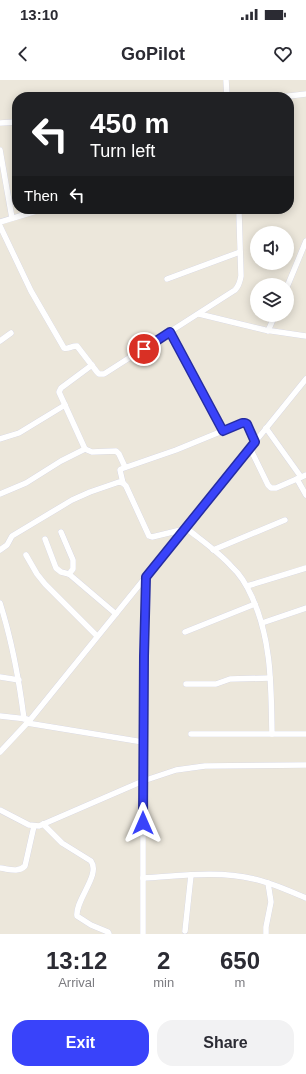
<!DOCTYPE html>
<html lang="en">
<head>
<meta charset="utf-8">
<style>
	:root { --surface:#fff; --page:#f2f2f3; --text:#2b2b33; --muted:#7c7c81; --accent:#3943fa }
	body { margin:0; font-family:Helvetica,sans-serif; background:var(--page); color:var(--text); height:100vh; display:flex; flex-direction:column; font-size:15px; white-space:nowrap }
	* { box-sizing:border-box; margin:0 }
	p { font-size:13px; color:var(--muted) }
	.icon { flex:none; width:22px; height:22px; fill:none; stroke:currentColor; stroke-width:2; stroke-linecap:round; stroke-linejoin:round }
	.map { position:relative; height:854px; overflow:hidden }
	.panel { display:flex; flex-direction:column; background:var(--surface); flex:1 }
	.panel>* { flex:none }
	.banner { position:absolute; left:12px; top:12px; width:282px; height:122px; border-radius:16px; box-shadow:0 2px 10px #0003; background:#202124; color:#fff; overflow:hidden }
	.buttons { position:absolute; left:250px; top:146px; display:grid; gap:8px }
	.buttons a { display:grid; place-items:center; width:44px; height:44px; border-radius:50%; background:var(--surface); box-shadow:0 2px 10px #0003; font-size:20px }
	.pin { position:absolute; display:grid; place-items:center; width:34px; height:34px; color:#fff; margin:-17px; border:2px solid #fff; border-radius:50%; box-shadow:0 1px 4px #0007 }
	.me { position:absolute; width:44px; margin:-22px; rotate:0deg; stroke-linejoin:round; filter:drop-shadow(0 0 3px #0008) }
	.turn { display:flex; align-items:center; gap:14px; height:84px; padding:0 12px; font-size:18px }
	.turn .icon { width:52px; height:52px; stroke-width:2.5 }
	.turn b { display:block; font-size:28px; line-height:34px }
	.then { display:flex; align-items:center; height:38px; padding:0 12px; background:#0003; gap:8px; font-size:15px }
	.eta { display:flex; justify-content:space-evenly; align-items:center; height:68px; text-align:center }
	.eta b { font-size:24px; font-weight:600; line-height:28px }
	.primary-button { display:flex; gap:8px; margin-top:auto; padding:8px 12px }
	.primary-button a { flex:1; height:46px; border-radius:16px; background:var(--accent); color:#fff; font-size:16px; font-weight:600; line-height:46px; text-align:center }
	.primary-button a+a { background:var(--page); color:var(--text) }
	.status { display:flex; justify-content:space-between; align-items:center; height:28px; padding:0 20px; background:var(--surface); direction:ltr }
	.status svg { height:11px; fill:currentColor }
	header { display:flex; justify-content:space-between; align-items:center; height:52px; padding:0 12px; background:var(--surface); font-size:18px; font-weight:600 }
	.map>svg:first-child { display:block }
</style>
</head>
<body>
<div class="status"><b>13:10</b><svg viewBox="0 0 49 12"><path d="M0 12V9h3v3zM5 12V6h3v6zM10 12V3h3v9zM15 12V0h3v12zM26 1h20v11H26zM47 4h2v5h-2z"/></svg></div>
<header><svg class="icon" aria-label="back" viewBox="0 0 24 24"><path d="M15 5l-7 7 7 7"/></svg>GoPilot<svg class="icon" aria-label="heart" viewBox="0 0 24 24"><path d="M12 20l-8-8c-3-5 5-10 8-4 3-6 11-1 8 4z"/></svg></header>
<div class="map">
<svg width="306" height="854" viewBox="0 0 306 854">
	<rect width="100%" height="100%" fill="#ece7db"/>
	<g fill="none" stroke-linecap="round" stroke-linejoin="round">
		<g stroke="#d0d1e2" stroke-width="6">
			<g id="street">
				<polyline points="226,0 227,17"/>
				<polyline points="281,17 306,14"/>
				<polyline points="0,43 17,42"/>
				<polyline points="0,70 12,138"/>
				<polyline points="0,142 43,129"/>
				<path d="M0 146 31 211 64 268C68 270 73 265 77 266L97 292 99 294H104L235 210C239 206 240 202 241 196L239 133 237 129"/>
				<polyline points="167,199 240,172"/>
				<polyline points="287,207 306,161"/>
				<polyline points="199,234 265,250 306,256"/>
				<polyline points="268,251 275,235"/>
				<polyline points="170,252 223,351"/>
				<polyline points="0,261 11,253"/>
				<polyline points="92,285 61,308 59,312 85,369 92,372 116,371 119,374 125,387"/>
				<polyline points="266,348 301,397"/>
				<polyline points="0,359 19,353 65,325"/>
				<polyline points="250,368 268,405 271,408 276,408 306,395"/>
				<polyline points="297,399 306,415"/>
				<polyline points="123,403 120,390 121,389 176,370 242,343 245,343 247,344 255,362"/>
				<polyline points="0,414 26,403 61,381 85,369"/>
				<path d="M186 448C201 460 219 472 232 487 241 495 247 506 252 517 272 561 271 607 272 654"/>
				<polyline points="61,452 73,480 73,489 69,494"/>
				<polyline points="45,459 56,488 61,492 69,494 116,534"/>
				<polyline points="0,470 7,465 12,456 72,420 90,412 119,402 123,403 126,406 149,456 152,457 185,449"/>
				<polyline points="213,470 285,440"/>
				<polyline points="26,475 37,494 45,504 97,556"/>
				<polyline points="247,506 306,488"/>
				<path d="M0 523C12 561 19 599 24 639"/>
				<polyline points="262,543 306,528"/>
				<polyline points="185,552 255,524"/>
				<polyline points="0,597 19,600"/>
				<polyline points="186,604 216,604 230,599 270,598"/>
				<polyline points="0,636 27,639"/>
				<polyline points="27,643 143,662"/>
				<polyline points="191,654 306,654"/>
				<polyline points="0,672 30,640 306,299"/>
				<polyline points="0,730 29,745 39,746 143,701 176,690 205,686 306,685"/>
				<path d="M43 744 62 763 91 781C101 795 75 820 77 836L91 845 108 852 109 854"/>
				<path d="M0 788C9 789 18 793 25 786L34 746"/>
				<path d="M143 798C179 796 218 790 254 799 272 803 289 811 306 818"/>
				<polyline points="185,851 191,795"/>
				<polyline points="143,854 143,701 146,497"/>
				<polyline points="266,854 266,847 271,822 268,803"/>
			</g>
		</g>
		<use href="#street" stroke="#fff" stroke-width="5.5"/>
	</g>
	<g fill="none" stroke-linecap="round" stroke-linejoin="round">
		<g stroke="#252ca2" stroke-width="10">
			<polyline id="route" points="143,743 144,576 146,497 255,362 247,344 245,343 242,343 223,351 170,252 144,269"/>
		</g>
		<use href="#route" stroke="#3943fa" stroke-width="7"/>
	</g>
</svg>
<div class="buttons">
<a><svg class="icon" aria-label="sound" viewBox="0 0 24 24"><path d="M4 9h4l5-4v14l-5-4H4zM17 9q2 3 0 6"/></svg></a>
<a><svg class="icon" aria-label="layers" viewBox="0 0 24 24"><path d="M12 4l9 5-9 5-9-5zM3 14l9 5 9-5"/></svg></a>
</div>
<div class="pin" style="left:144px;top:269px;background:#d93025"><svg class="icon" aria-label="arrive" viewBox="0 0 24 24"><path d="M6 21V4h12l-3 4 3 4H6"/></svg></div>
<svg class="me" style="left:143px;top:743px" viewBox="-20 -20 40 40"><path d="M0-17L14 15 0 8-14 15z" fill="#3943fa" stroke="#fff" stroke-width="4"/></svg>
<div class="banner">
<div class="turn"><svg class="icon" aria-label="left" viewBox="0 0 24 24"><path d="M17 20v-9H6M10 6l-5 5 5 5"/></svg><div><b>450 m</b>Turn left</div></div>
<div class="then">Then<svg class="icon" aria-label="left" viewBox="0 0 24 24"><path d="M17 20v-9H6M10 6l-5 5 5 5"/></svg></div>
</div>
</div>
<section class="panel">
<div class="eta">
<div><b>13:12</b><p>Arrival</p></div>
<div><b>2</b><p>min</p></div>
<div><b>650</b><p>m</p></div>
</div>
<div class="primary-button"><a>Exit</a><a>Share</a></div>
</section>
</body>
</html>
